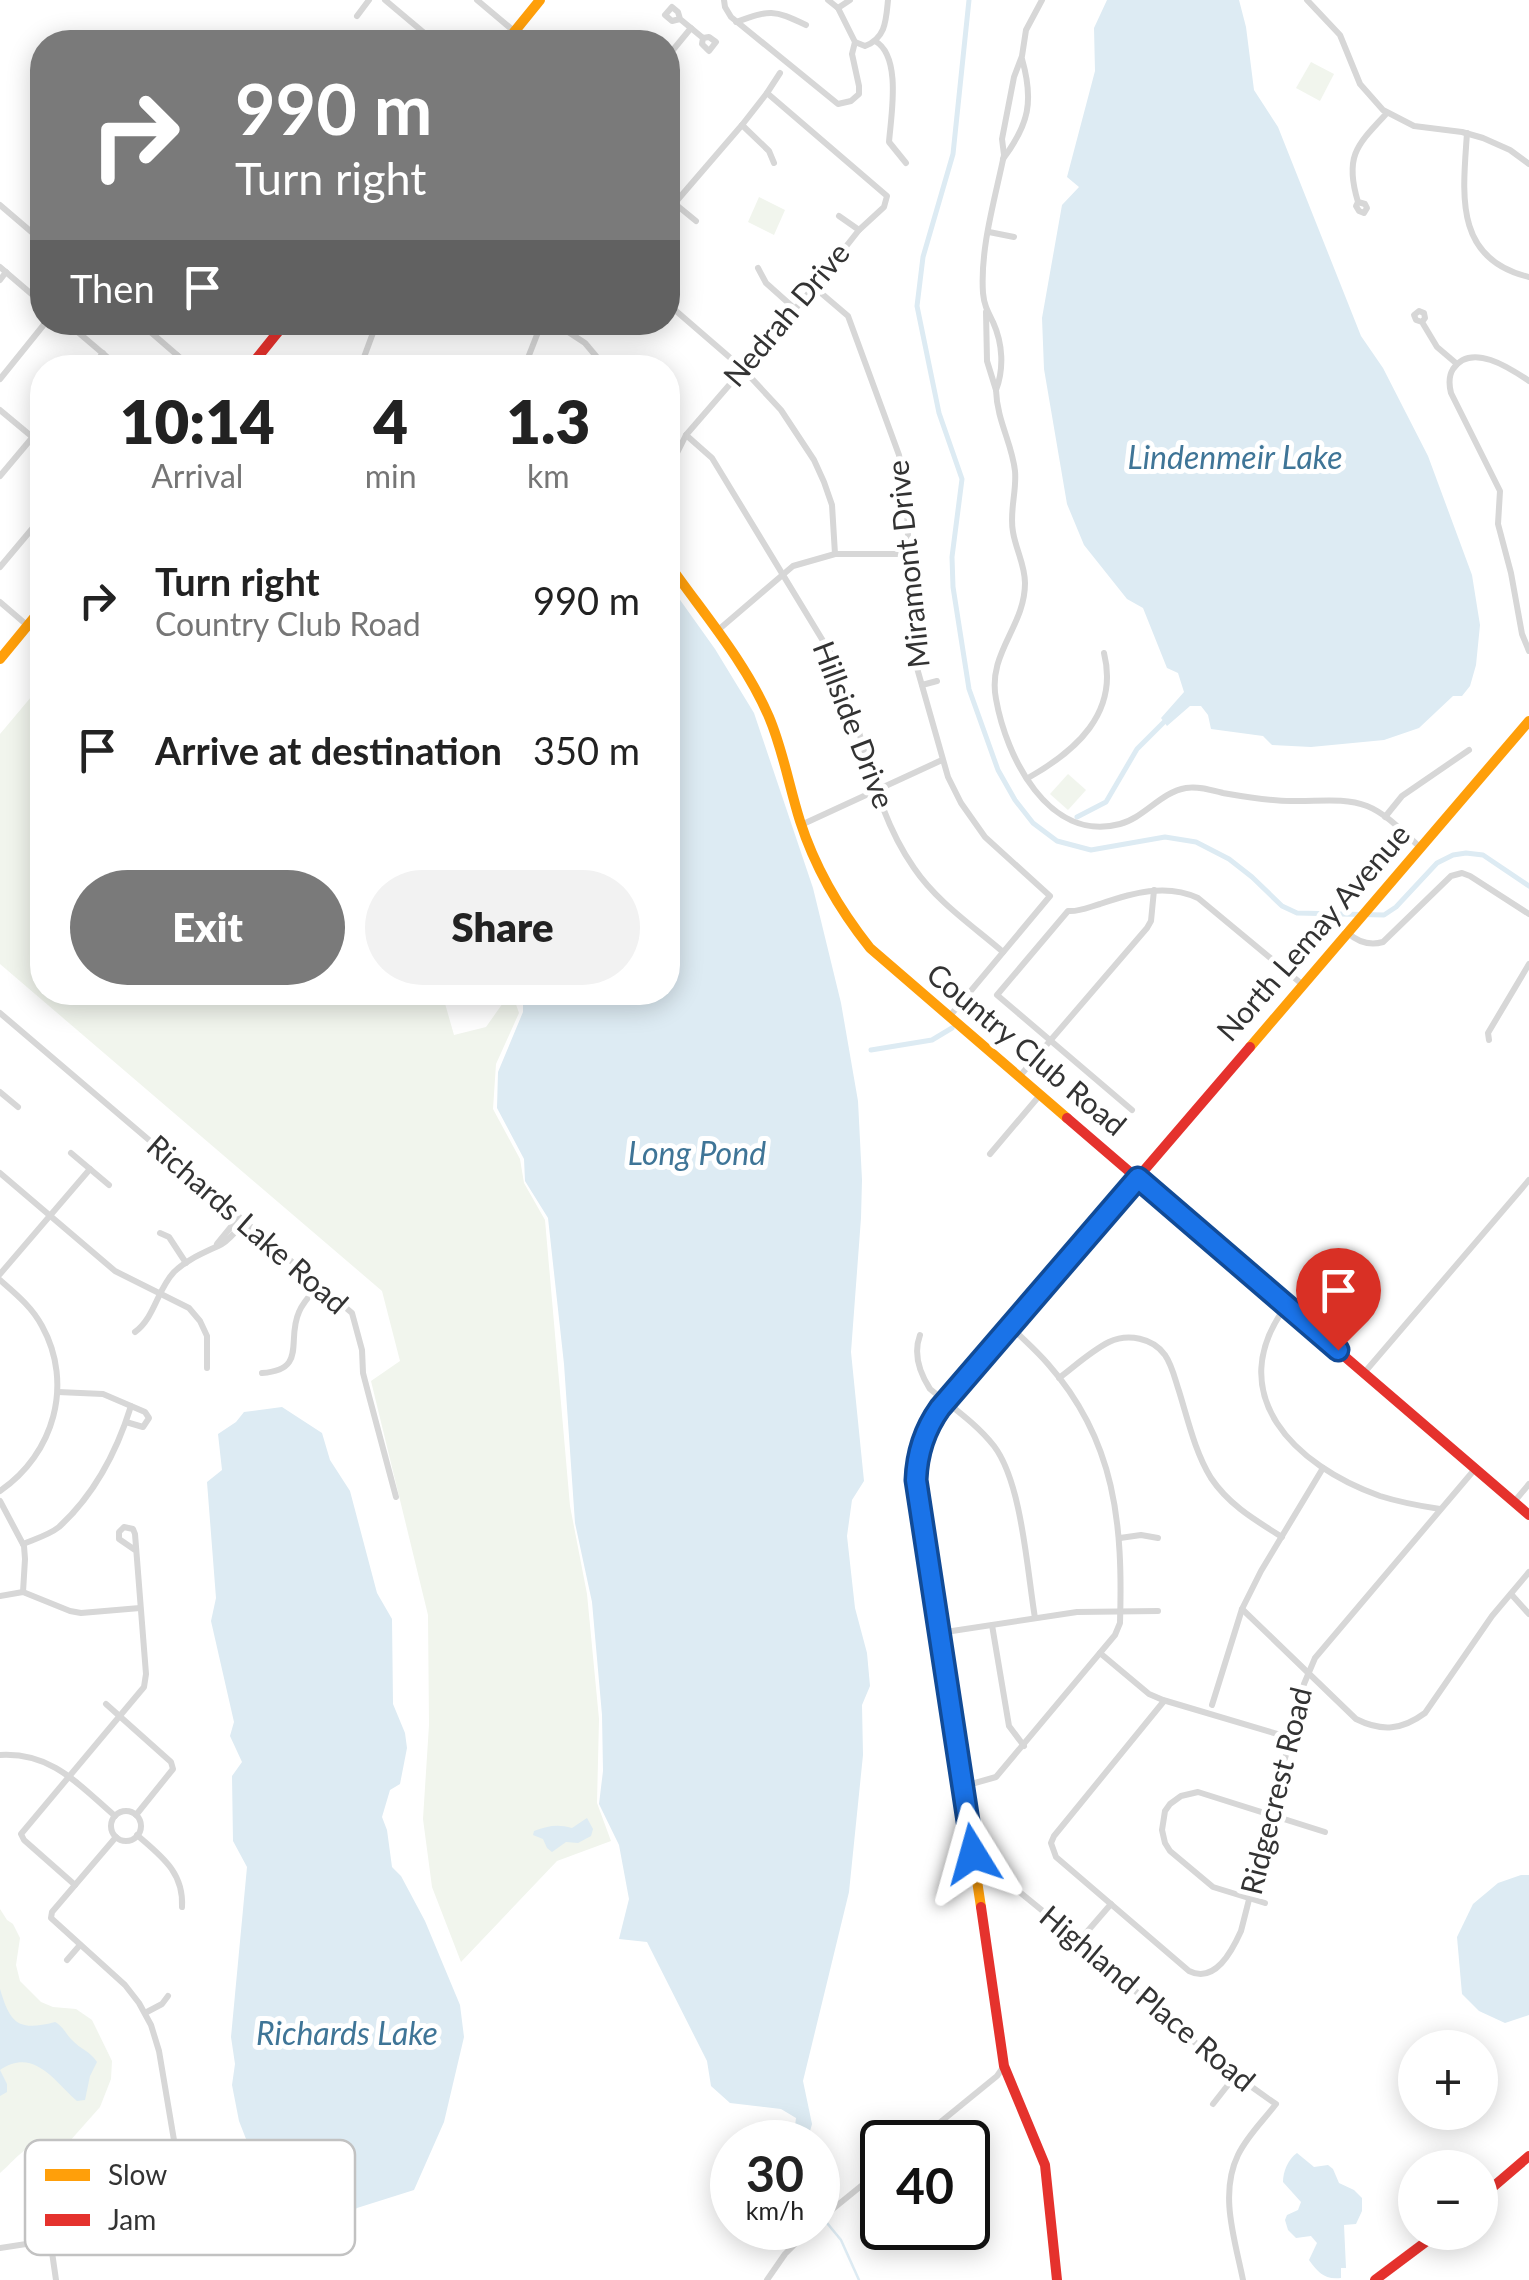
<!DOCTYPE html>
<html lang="en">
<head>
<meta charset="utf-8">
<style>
	:root { --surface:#fff; --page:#f2f2f2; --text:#222; --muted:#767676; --accent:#7a7a7a }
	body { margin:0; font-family:Lato,sans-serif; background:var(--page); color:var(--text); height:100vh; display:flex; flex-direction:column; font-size:38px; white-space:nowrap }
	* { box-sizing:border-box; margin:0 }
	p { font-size:32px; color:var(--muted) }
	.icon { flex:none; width:55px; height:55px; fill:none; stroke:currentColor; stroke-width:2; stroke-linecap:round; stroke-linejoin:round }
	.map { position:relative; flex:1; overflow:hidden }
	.side { position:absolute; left:30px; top:355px; width:650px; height:650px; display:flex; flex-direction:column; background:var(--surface); border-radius:40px; box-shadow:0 5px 25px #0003 }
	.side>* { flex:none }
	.banner { position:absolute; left:30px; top:30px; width:650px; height:305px; border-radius:40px; box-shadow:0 5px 25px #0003; background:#7a7a7a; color:#fff; overflow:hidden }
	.controls { position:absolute; left:1398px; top:2030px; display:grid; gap:20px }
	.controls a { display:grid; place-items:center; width:100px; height:100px; border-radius:50%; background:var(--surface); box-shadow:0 5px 25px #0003; font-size:50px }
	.speed { position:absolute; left:710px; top:2120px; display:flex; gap:20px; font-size:50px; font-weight:700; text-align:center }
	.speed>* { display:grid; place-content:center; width:130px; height:130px; border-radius:50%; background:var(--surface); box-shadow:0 5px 25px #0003; line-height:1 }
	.speed small { font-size:25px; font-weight:400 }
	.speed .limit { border:5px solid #111; border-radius:15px; background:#fff; color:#111 }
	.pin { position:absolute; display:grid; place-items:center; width:85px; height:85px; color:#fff; margin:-102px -42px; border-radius:50% 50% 50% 0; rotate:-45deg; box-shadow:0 0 10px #0007 }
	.pin .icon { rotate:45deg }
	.me { position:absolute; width:110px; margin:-55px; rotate:352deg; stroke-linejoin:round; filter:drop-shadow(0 0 8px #0008) }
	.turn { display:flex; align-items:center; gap:35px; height:210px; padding:0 40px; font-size:45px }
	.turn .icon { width:130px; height:130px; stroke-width:2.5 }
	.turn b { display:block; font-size:70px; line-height:85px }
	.then { display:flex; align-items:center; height:95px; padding:0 40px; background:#0003; gap:20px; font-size:38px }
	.eta { display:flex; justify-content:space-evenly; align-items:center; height:170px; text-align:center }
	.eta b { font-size:60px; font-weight:800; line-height:70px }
	.primary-button { display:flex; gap:20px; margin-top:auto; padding:20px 40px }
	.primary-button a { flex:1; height:115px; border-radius:60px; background:var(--accent); color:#fff; font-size:40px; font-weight:800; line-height:115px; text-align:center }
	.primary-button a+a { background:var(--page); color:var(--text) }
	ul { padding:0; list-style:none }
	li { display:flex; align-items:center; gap:30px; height:150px; padding:0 40px }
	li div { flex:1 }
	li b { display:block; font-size:38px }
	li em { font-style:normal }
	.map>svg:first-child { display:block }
</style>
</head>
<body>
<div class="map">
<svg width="1529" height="2280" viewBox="0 0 1529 2280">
	<rect width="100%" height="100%" fill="#fff"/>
	<g fill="#f1f5ed">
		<polygon points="1311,62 1334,74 1320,101 1296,88"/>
		<polygon points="759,197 785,210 774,235 748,222"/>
		<polygon points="42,684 42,992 442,993 454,1035 486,1027 510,993 512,993 519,1013 496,1064 493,1109 520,1159 524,1183 545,1220 570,1506 587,1594 599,1719 597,1803 611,1841 557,1861 461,1962 432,1887 423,1819 429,1725 428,1615 371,1381 400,1361 382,1291 0,964 0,734"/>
		<polygon points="1068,774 1086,790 1068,810 1050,794"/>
		<path d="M0 1909 7 1920 13 1924 20 1938 16 1965 20 1981 41 2002 53 2007 76 2009 92 2020 112 2061 111 2079 100 2107 61 2151C32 2133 21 2155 0 2173Z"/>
	</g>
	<g fill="#ddebf3">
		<polygon points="1107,0 1239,0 1246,27 1254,90 1278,127 1361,336 1383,368 1428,456 1472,575 1480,625 1476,665 1470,686 1462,696 1453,696 1419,728 1384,740 1311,747 1272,745 1263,736 1211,729 1208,715 1201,706 1190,706 1167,726 1161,718 1184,692 1178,673 1167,668 1143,608 1127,599 1084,545 1067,504 1044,369 1042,318 1062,205 1079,187 1067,177 1095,71 1094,28"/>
		<polygon points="668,583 715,649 754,713 813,888 841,1003 858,1101 862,1180 861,1218 851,1352 864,1481 852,1500 847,1536 855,1608 867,1653 870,1686 862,1705 863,1755 849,1892 803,2081 812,2124 807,2142 793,2142 796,2118 781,2109 730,2103 711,2086 707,2061 647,1942 619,1939 629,1899 619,1845 599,1804 603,1771 602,1715 592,1602 575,1523 564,1364 548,1218 525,1181 524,1159 497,1108 498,1072 523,1012 523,993 668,992"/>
		<path d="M282 1407 322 1433 330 1460 350 1491 377 1593 392 1619 393 1704 405 1733 407 1748 400 1784 390 1790 382 1817 387 1830 392 1867 401 1876 425 1921 460 2005 464 2037 444 2122 414 2190 357 2208 313 2241C315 2233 319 2224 319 2216 321 2177 284 2171 255 2162L239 2121 232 2085 235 2064 231 2037 247 1867 233 1841 232 1776 242 1762 230 1736 234 1722 211 1621 216 1598 207 1482 222 1470 218 1434 236 1422 244 1412Z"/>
		<path d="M587 1818 593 1829 591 1836 578 1843 566 1842 552 1852 547 1848 543 1839 533 1835 534 1831C548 1826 557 1824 572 1828Z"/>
		<polygon points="1521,1875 1529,1875 1529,2015 1505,2023 1479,2011 1462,1994 1457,1937 1473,1904 1498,1883"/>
		<path d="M0 1989C10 2023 18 2032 55 2022 64 2027 65 2033 72 2040 80 2049 90 2051 97 2062L90 2076 85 2100 77 2101C54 2081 34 2047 0 2070L7 2084V2092L0 2096Z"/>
		<path d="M1297 2153 1314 2167 1328 2165 1333 2169 1339 2183 1354 2190 1362 2198V2211L1356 2224 1344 2225 1346 2268H1341V2278C1324 2280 1318 2272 1309 2260L1317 2243 1311 2236 1296 2238 1288 2230 1285 2220 1287 2215 1298 2210 1301 2202 1283 2182C1283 2172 1288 2159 1297 2153Z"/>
	</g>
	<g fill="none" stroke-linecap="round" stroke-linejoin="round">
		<polyline stroke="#ddebf3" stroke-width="2.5" points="818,2212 841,2240 859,2280"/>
		<g stroke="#ddebf3" stroke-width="5">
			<polyline points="969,0 953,154 923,257 917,306 939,413 962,479 952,557 953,587 969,689 998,770 1015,800 1033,823 1057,841 1091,850 1165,837 1196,842 1229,859 1252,877 1282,906 1297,913 1384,915 1396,907 1437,863 1453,855 1466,853 1483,855 1529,886"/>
			<polyline points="1077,817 1106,802 1137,749 1164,722"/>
			<polyline points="871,1050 932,1040 952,1028"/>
		</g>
		<g stroke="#d7d7d7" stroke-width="6">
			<polyline points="385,0 435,42"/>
			<polyline points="477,0 527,42"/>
			<polyline points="724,0 725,7 731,17 838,104 851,101 859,94 859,86 852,54 855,42 838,8 828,0"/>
			<polyline points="1307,0 1340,35 1360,84 1383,110 1414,126 1462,132 1483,138 1510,150 1529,164"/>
			<polyline points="838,8 850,0"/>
			<polyline points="357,16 369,0"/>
			<polyline points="680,19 672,21 665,15 672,7 678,12 680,19 703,38 702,44 709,51 716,42 709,37 703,38"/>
			<path d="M736 22C770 10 773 9 806 25"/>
			<path d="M875 41C902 56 891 116 889 142L906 163"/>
			<polyline points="557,42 564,35 571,42"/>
			<path d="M855 42 865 46C886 38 886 20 888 0"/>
			<polyline points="668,56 691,28"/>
			<polyline points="668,85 676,91 670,98 668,97"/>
			<polyline points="742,125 769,151 774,163"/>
			<path d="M1467 133C1463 193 1453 259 1529 277"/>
			<path d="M1003 159C1029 124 1034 101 1022 59"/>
			<path d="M1358 202 1365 204 1367 208 1364 213 1359 211 1356 206 1358 202C1344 156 1357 145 1387 113"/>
			<polyline points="674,203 696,221"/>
			<polyline points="0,205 42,241"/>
			<polyline points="668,211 742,125 767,93 780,73"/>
			<polyline points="839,216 859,230"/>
			<polyline points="989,232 1014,237"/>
			<polyline points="0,267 42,303"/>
			<polyline points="758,268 766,283 794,308"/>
			<polyline points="0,280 6,272"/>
			<polyline points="814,287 848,316 899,455 907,509 908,537 905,554 909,625 917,668 948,777 961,803 985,837 1050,896 949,1017"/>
			<polyline points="668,304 742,368 781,410 814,460 824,482 832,505 835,554"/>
			<path d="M986 312 987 361 996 390C1004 369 1003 344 993 322 988 312 984 305 983 293 980 248 995 199 1004 155L1002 139 1014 77 1022 56 1026 30 1042 0"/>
			<polyline points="66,322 120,368"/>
			<polyline points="139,322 192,368"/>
			<polyline points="553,322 585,343 606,368"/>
			<polyline points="1422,322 1425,318 1424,313 1419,311 1414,315 1416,320 1422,322 1437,347 1457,364"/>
			<polyline points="91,368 103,353"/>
			<polyline points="166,368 177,355"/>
			<polyline points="360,368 377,322"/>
			<polyline points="524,368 542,322"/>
			<polyline points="0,379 46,322"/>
			<path d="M1529 381C1510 368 1471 342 1453 369 1448 377 1449 385 1451 393L1500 491 1498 524 1511 573 1522 634 1529 651"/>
			<path d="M996 390C997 421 1012 443 1015 471 1017 491 1009 512 1013 532 1016 550 1025 565 1025 583 1025 627 987 653 996 699 1006 756 1048 843 1120 824 1144 818 1161 792 1186 788 1198 786 1211 790 1223 793 1246 797 1268 801 1291 801 1316 802 1343 797 1367 806 1387 814 1404 833 1421 848"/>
			<polyline points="0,410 42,445"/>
			<path d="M686 435 712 458 831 654C864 723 869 804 914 868 937 902 973 926 1003 952"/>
			<polyline points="668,460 675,457 686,435 814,287 859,230 884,207 887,196 767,93"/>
			<polyline points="0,476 42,426"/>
			<polyline points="0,567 42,517"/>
			<polyline points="0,602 28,626"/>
			<polyline points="717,631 793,566 835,554 905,554"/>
			<polyline points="922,685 937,681"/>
			<path d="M1028 778C1076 751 1119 713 1104 653"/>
			<polyline points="1385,817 1402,796 1469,750"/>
			<polyline points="801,825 942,760"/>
			<path d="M1348 933C1358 942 1369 946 1383 942L1451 876 1462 873 1470 876 1529 914"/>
			<polyline points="465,992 473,992"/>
			<polyline points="0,1013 352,1313 362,1350 363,1373 369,1396 396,1497"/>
			<polyline points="1489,1040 1488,1033 1529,964"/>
			<polyline points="1019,1077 1147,928 1151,921 1154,890"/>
			<polyline points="0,1092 18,1107"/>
			<path d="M1132 1110 997 995 1068 911C1080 912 1089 907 1100 904 1132 893 1166 883 1198 898L1303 985"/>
			<polyline points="71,1153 109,1185"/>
			<polyline points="990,1154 1040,1095"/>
			<polyline points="0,1173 115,1271 189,1308 200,1321 207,1336 207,1368"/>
			<polyline points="160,1233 169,1237 186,1263"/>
			<polyline points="217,1244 239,1217"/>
			<polyline points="0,1274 90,1169"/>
			<path d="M0 1280C16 1294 32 1307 42 1326 74 1384 54 1454 0 1491"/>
			<path d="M1286 1306C1221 1394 1295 1466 1380 1496 1399 1502 1420 1506 1440 1509"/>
			<path d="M135 1332C155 1317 157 1290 174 1272 187 1259 206 1252 222 1244 230 1239 238 1229 244 1222"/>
			<path d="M920 1335C913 1354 919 1372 930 1389 952 1407 977 1424 994 1446 1022 1483 1027 1570 1035 1618"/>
			<path d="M262 1373C308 1370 286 1340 299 1312 303 1302 312 1293 319 1285"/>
			<polyline points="1364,1373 1529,1180"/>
			<path d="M1059 1378C1075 1366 1091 1351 1109 1342 1128 1333 1153 1338 1165 1355 1172 1365 1175 1379 1179 1391 1188 1420 1195 1452 1211 1478 1229 1505 1255 1520 1282 1537"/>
			<polyline points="58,1392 103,1394 145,1412 149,1418 143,1427 126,1422"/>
			<polyline points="0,1501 24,1546 25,1559 23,1592"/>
			<polyline points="1514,1502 1529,1484"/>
			<polyline points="1120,1538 1141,1535 1158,1538"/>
			<path d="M23 1544C35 1539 49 1535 59 1527 95 1494 117 1451 131 1406"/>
			<polyline points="1511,1594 1529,1614"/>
			<polyline points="0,1596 23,1592 70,1611 81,1613 140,1608"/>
			<path d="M1242 1609 1356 1719C1382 1732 1402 1730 1425 1713L1492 1616 1529 1572"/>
			<polyline points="992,1625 1009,1726 1024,1746"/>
			<polyline points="939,1633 1077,1612 1158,1611"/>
			<polyline points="1100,1653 1149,1694 1163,1700 1291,1738"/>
			<path d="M1164 1701 1054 1836 1051 1843 1056 1857 1189 1971C1215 1984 1232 1951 1241 1931L1304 1684 1315 1658 1475 1469"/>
			<polyline points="106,1704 171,1762 173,1769 136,1815"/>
			<polyline points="1212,1705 1242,1609 1261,1571 1323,1468"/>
			<path d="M0 1755C52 1752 79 1785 115 1816"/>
			<path d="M964 1786 996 1777 1115 1635 1120 1623C1123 1525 1116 1441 1048 1364 1037 1351 1023 1339 1010 1326"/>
			<circle cx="126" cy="1826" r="15"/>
			<path d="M137 1835C161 1856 184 1872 182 1907"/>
			<path d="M974 1855C1012 1886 1050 1916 1087 1948 1148 2002 1208 2058 1276 2104 1263 2121 1247 2136 1238 2155 1219 2194 1235 2240 1243 2280"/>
			<polyline points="75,1885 24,1840 21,1834 144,1687 146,1674 135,1534 133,1529 124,1527 119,1532 119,1539 135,1550"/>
			<polyline points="1265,1903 1213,1887 1170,1851 1165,1843 1162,1830 1165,1811 1170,1804 1181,1796 1198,1792 1325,1832"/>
			<polyline points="1079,1941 1111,1904"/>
			<polyline points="67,1960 80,1945"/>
			<polyline points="145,2013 162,2004 168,1996"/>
			<polyline points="1213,2104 1235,2076"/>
			<polyline points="916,2142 997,2076 1004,2066"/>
			<polyline points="135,2157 176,2150"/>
			<polyline points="43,2190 56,2280"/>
			<polyline points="176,2193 213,2207 243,2215"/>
			<polyline points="818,2221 882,2169"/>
			<polyline points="0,2248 143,2226 163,2213 173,2199 178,2186 178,2164 159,2051 151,2025 139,2003 125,1985 51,1918 52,1912 116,1837"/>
			<polyline points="767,2280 785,2254 811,2228"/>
		</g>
		<g stroke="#ff9f0a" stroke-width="10">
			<polyline points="506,42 540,0"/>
			<path d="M668 563C703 613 745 661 769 717 783 750 789 786 800 821 815 868 839 909 870 948L1067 1118"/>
			<polyline points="0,659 42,608"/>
			<polyline points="1250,1047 1529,721"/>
			<polyline points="917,1486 981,1907"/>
		</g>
		<g stroke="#e5322d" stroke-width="10">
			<polyline points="249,368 286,322"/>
			<polyline points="1067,1118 1529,1515"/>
			<polyline points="917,1486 921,1444 940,1408 1250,1047"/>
			<polyline points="981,1907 1004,2066 1045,2165 1057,2280"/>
			<polyline points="1480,2198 1529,2156"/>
			<polyline points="1375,2280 1439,2232"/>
		</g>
	</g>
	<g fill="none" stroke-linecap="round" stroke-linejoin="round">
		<g stroke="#114b97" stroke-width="25">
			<path id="route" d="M973 1854 916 1480C917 1453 925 1429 940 1408L1138 1178 1338 1350"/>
		</g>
		<use href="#route" stroke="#1a73e8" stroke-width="18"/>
	</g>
	<g text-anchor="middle" stroke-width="10" stroke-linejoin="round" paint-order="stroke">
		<g font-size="30" fill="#333" stroke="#fff">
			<text transform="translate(787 315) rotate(-50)" y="10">Nedrah Drive</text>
			<text transform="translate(909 564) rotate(-96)" y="10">Miramont Drive</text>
			<text transform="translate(853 725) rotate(69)" y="10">Hillside Drive</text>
			<text transform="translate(1314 933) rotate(-49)" y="10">North Lemay Avenue</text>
			<text transform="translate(1026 1050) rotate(40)" y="10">Country Club Road</text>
			<text transform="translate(247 1225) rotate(41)" y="10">Richards Lake Road</text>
			<text transform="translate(1277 1791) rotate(-76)" y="10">Ridgecrest Road</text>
			<text transform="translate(1147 1999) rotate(40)" y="10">Highland Place Road</text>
		</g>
		<g font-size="32" font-style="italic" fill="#3f7597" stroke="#fff">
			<text x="1235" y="469">Lindenmeir Lake</text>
			<text x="697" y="1165">Long Pond</text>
			<text x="347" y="2045">Richards Lake</text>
		</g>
	</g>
	<rect x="25" y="2140" width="330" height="115" rx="15" fill="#fff" stroke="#c2c2c2" stroke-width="2.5"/>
	<rect x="45" y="2169" width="45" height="12" fill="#ff9f0a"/>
	<rect x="45" y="2214" width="45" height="12" fill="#e5322d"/>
	<g font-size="28" fill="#333">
		<text x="108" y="2185">Slow</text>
		<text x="108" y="2230">Jam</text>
	</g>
</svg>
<div class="controls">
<a>+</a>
<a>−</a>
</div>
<div class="speed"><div>30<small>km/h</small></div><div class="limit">40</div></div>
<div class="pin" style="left:1338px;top:1350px;background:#d93025"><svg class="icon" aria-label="arrive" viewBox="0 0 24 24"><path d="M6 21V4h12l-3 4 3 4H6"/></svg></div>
<svg class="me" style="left:973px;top:1854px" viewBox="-20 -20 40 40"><path d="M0-17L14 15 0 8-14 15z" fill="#1a73e8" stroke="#fff" stroke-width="4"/></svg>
<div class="banner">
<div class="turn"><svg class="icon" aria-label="right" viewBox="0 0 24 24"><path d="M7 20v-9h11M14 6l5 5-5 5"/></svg><div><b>990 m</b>Turn right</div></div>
<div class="then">Then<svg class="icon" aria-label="arrive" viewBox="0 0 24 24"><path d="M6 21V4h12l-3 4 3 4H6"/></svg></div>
</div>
<section class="side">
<div class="eta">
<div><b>10:14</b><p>Arrival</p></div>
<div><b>4</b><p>min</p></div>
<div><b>1.3</b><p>km</p></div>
</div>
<ul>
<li><svg class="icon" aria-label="right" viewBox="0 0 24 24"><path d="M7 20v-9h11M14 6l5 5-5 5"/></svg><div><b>Turn right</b><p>Country Club Road</p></div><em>990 m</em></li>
<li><svg class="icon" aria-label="arrive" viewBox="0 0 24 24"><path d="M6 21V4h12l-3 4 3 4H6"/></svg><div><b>Arrive at destination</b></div><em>350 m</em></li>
</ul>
<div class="primary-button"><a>Exit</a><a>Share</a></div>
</section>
</div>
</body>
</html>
